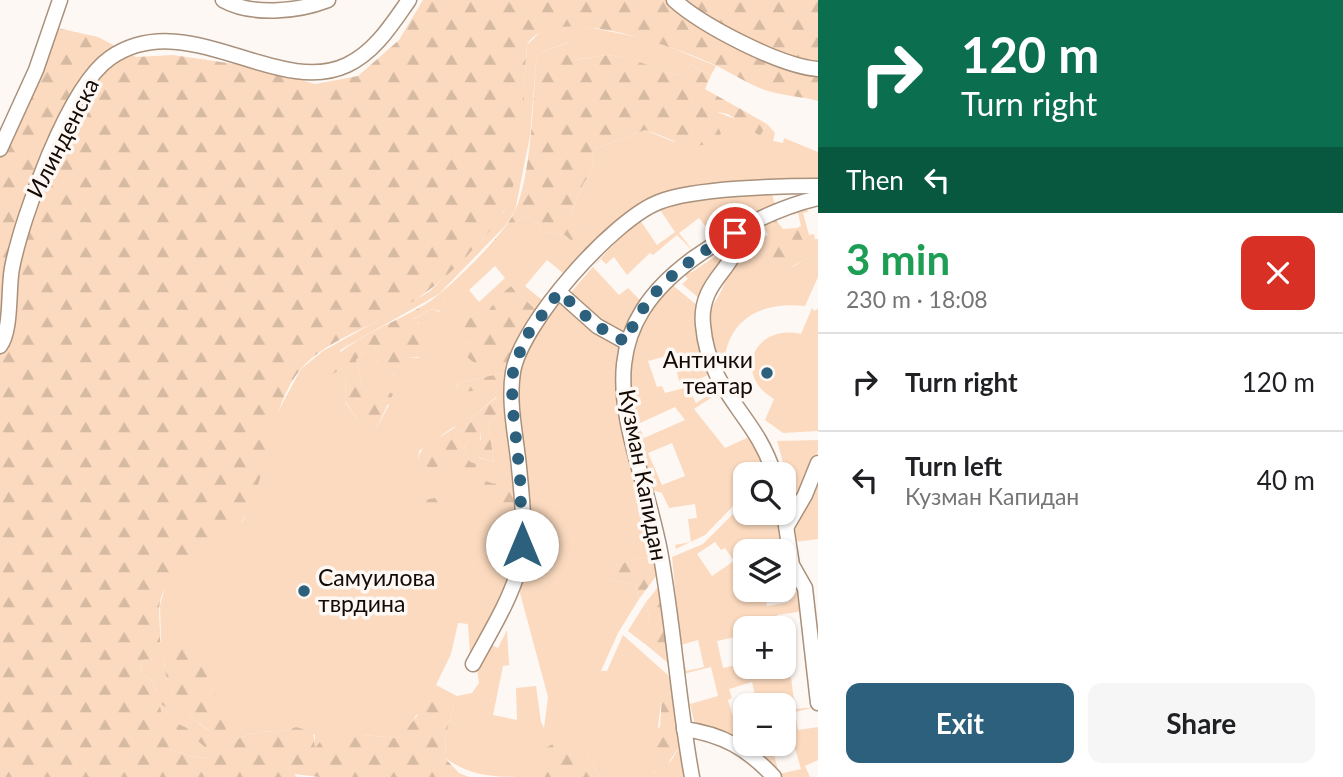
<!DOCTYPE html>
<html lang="en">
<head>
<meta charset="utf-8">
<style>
	:root { --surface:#fff; --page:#f6f6f6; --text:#202124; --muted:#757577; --line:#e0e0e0; --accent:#2c607c }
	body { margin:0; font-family:Lato,sans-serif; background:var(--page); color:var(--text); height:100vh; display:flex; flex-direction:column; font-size:26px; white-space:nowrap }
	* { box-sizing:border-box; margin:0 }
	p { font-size:23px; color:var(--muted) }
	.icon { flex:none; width:38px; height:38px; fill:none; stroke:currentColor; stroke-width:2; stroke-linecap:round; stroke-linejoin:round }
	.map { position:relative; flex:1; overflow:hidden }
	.drawer { display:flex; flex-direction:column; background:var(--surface); width:525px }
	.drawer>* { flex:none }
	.top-card { background:#0b6e4f; color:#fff; overflow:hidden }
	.fabs { position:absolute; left:733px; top:462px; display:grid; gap:14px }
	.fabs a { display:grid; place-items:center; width:63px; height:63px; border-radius:14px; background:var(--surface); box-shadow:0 2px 5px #0004; font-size:35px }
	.pin { position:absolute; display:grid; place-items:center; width:60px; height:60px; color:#fff; margin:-30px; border:4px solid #fff; border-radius:50%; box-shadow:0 2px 7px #0007 }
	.me { position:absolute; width:77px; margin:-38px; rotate:0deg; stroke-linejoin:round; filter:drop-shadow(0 0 5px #0008) }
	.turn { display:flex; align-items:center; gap:24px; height:147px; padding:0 28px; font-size:32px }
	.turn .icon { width:91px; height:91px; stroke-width:2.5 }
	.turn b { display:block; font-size:49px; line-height:60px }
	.then { display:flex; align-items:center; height:66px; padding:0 28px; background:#0003; gap:14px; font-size:26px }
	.round { display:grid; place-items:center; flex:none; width:74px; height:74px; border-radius:14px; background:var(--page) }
	.headline { display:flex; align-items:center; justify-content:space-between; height:119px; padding:0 28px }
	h1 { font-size:42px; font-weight:700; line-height:52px; color:#1e9e55 }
	.action { display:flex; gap:14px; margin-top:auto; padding:14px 28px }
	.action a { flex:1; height:80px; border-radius:14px; background:var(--accent); color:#fff; font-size:28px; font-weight:700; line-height:80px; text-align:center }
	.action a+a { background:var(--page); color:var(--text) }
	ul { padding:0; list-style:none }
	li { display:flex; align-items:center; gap:21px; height:98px; padding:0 28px; border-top:2px solid var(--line) }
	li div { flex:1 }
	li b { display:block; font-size:26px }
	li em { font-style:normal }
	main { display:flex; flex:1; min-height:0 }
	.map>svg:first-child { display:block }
</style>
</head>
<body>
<main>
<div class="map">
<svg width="818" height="777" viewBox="0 0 818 777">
	<defs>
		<pattern id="forest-firs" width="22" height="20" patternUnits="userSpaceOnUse" patternTransform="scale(1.75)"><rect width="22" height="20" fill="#fbdabf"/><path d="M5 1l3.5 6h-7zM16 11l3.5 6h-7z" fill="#d6baa2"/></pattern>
	</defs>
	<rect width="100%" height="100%" fill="#fef8f4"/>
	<g fill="#fbdabf" fill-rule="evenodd">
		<path d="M572 24 653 40 716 66 711 75 691 65 684 77 635 61 627 52 625 58 607 55 574 60 569 42 539 53 536 63 530 136 515 211 505 226 439 294 340 350 341 368 346 375 345 402 371 438 389 405 362 387 356 360 363 352 371 355 389 375H395L407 357 419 358V323L412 320 432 309 440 312 459 337 501 368 508 363 507 372 459 383 456 388C471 391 494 387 505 391V400L496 397 474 416 465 430 458 431 455 426 419 451 418 460 437 467 450 454 454 458V464L445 473 470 462 464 446 481 429 479 458 494 462 488 423 505 406 518 523 515 550 506 585 473 656 470 655 468 624 458 623 451 654 436 685 457 696 472 693 479 683 477 669 490 644 498 648 507 630 509 665 503 666 493 715 517 720 516 688 536 686 541 722 544 728 548 697 520 593 526 481 518 378 528 346 558 302 587 324 622 343 655 555 602 568 604 579 635 584 639 599 618 633 601 671H607L623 635 670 677 672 694 666 693 661 704 652 773 671 761 681 744 687 777H600L586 754 534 771 530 777C494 777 472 777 445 758L446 734 454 705 416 715 410 728 398 738 363 735 314 749 315 735 296 727C281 734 268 729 252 734 209 745 228 770 171 750L158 702 173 711 156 692 154 682 142 674 141 660 155 659 161 639 160 605 165 587 176 572 243 521 255 492 275 417 301 369 323 351 429 292 484 238 504 211 520 146 527 45 543 29ZM164 653 205 682 232 716 209 731C182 712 162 686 164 653Z"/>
		<polygon points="717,112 764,130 767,124 775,133 773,141 783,143 784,138 818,152 818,180 694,188 598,241 571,213 583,184 593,170 594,149 645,130 674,142 715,119"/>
		<path d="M771 189 775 206 714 237 699 218 679 233 694 252 677 235 653 255 650 253 627 275 614 257 606 264 601 259 593 267 619 295 628 288 640 300 649 290 623 335 568 296C591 269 613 242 640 220L657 245 675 232 658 207Z"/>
		<path d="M806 207 808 212 803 213 809 235 814 234 815 239H818V277L805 306C755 300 721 325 724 377L712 355 708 311C728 290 728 256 755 242V251L790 269 809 256 797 228 801 226 798 213 775 219Z"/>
		<path d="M524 215 537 222 541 232 565 235 585 254 536 310 511 286C480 310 496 330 445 311L443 299 448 292ZM547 260 564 274 542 300 525 286ZM495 266 505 278 479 302 469 290Z"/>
		<polygon points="732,245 700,299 682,284 688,279 684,274 692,272"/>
		<path d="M670 283 698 306 710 374 687 385 686 380 679 381 677 372 683 370 678 353 648 361 657 387 662 386 665 393 688 387 696 403 718 389 720 392 694 409 725 448 751 436 729 405 751 431 771 474H746L745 494 705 535 676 549 675 545 691 542 688 519 697 518 695 504 669 508 662 493 652 490 629 394 630 343ZM675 407 685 420 644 438 638 424ZM672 443 685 476 662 485 648 453Z"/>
		<path d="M812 308 814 311 818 309V431L783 433 765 420 774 399C732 375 754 323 801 334Z"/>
		<polygon points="818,440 818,451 797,504 790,506 786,500 797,496 788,465 784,466 777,441"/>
		<polygon points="818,475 818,539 795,542 795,529"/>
		<path d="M745 502 746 513H778L799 582 804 611 777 615 778 628H746L745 662 740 636 717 641 723 668 745 663 746 667H783L785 678 791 677 795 709 816 707 795 712 798 730 818 727V760L805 766 810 777H779L695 725 690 704 718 696 711 667 683 674 672 557 703 544ZM715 542 721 550 725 548 734 561 712 576 697 554ZM746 551H784V582L789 602 767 606 764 590H746ZM698 640 704 667 686 671 681 645ZM752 682 757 705H784V744H746L745 714 733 717 728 700 732 698 729 689ZM794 745 801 769 779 774 773 750Z"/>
		<polygon points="646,602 650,623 650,648 628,631"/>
	</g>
	<g fill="url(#forest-firs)">
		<path d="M423 0H818V101C801 96 782 96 765 90 748 84 733 74 717 66 682 49 551 0 527 45 522 94 527 168 503 212 494 229 479 243 466 257 444 279 423 297 395 312 365 329 322 343 300 370 265 415 271 476 241 523 221 554 178 559 163 592 153 613 167 638 155 659L141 660 142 674 154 682 156 692 164 694 174 712 159 703 171 750C227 770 209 745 252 734 268 729 281 734 296 727L313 732 315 748 328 732 398 738C413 726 417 710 434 699L454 705 446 734 445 758 459 773 469 777H319L294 774 297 777H0V149L53 27 98 37 136 57 173 55 255 67 315 84 358 76 399 40Z"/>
		<path d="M570 42 575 60 607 55 625 58 627 52 637 54 636 61 684 77 691 65 711 75 705 89 767 124 760 136 728 114 718 112 715 119 721 134C694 159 674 138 645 130L594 149 593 170 583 184 571 213 598 241 585 254 565 235 541 232 537 222 524 215 443 299 446 311C495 329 480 310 511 286L536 310C530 317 524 325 520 333 515 342 513 356 507 364 497 375 475 365 467 357L469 344 436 323 440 311 432 309 413 319C427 327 421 343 425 357H407L401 374 389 375 385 381 377 372 378 362 363 352 356 360 362 387 375 385 393 394 371 439 345 401 346 375 341 368 328 378 322 369C350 338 390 325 426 304 448 290 504 235 515 211 531 176 533 103 536 63L539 53Z"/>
		<path d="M775 219 783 229 797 228 810 256 793 266 785 281 781 282C765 270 754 263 755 242L768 235 762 223Z"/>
		<polygon points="507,372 505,391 495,389 460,392 456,389 459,383"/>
		<path d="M497 397 505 400V406L488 423 494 462 471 455 475 442 481 440V430L464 446 470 462 479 465C467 472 458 477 444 473L454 464V458L450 455 437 467H428L418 460C421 441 443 438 456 426L458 431 465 430 474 416Z"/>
		<path d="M398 477 424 500 435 498 442 508 424 516C409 510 397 493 398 477Z"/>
		<path d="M508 478 518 496 511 507C497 501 490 487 474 481L480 479 494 484 500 479Z"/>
		<polygon points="655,555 657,575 639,599 635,584 604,579 601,568"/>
		<polygon points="660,585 669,664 650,648 650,623 646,602"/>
		<path d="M170 646C189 649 197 656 209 671L205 682 233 716 221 738C188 719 162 692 164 653Z"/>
		<polygon points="666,693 672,694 681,744 667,765 651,773 652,732 660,727 662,697"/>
		<path d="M174 722 213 740V744L205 747C198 740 180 730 170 727Z"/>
		<polygon points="569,735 586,754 600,777 530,777 542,750"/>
	</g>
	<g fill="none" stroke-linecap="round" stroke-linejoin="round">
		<g stroke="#a9917c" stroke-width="17">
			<g id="street">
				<path d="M223 0C252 16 297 12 328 0"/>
				<path d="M674 0C703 26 780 66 818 69"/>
				<polyline points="0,149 36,70 60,0"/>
				<path d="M735 233C744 267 698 277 703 325 709 394 756 414 774 474"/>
				<polyline points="559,292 597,326 626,342"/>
				<path d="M0 346C12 330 8 288 12 268 22 217 68 87 110 58 186 5 277 98 347 65 375 52 392 24 409 0"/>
				<polyline points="784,513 792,565 805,588 818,703"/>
				<polyline points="787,526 805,495 818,463"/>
				<path d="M473 664C489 634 510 601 519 568 527 536 522 499 519 467 516 436 508 403 513 372 521 323 614 219 659 202 694 188 779 186 818 186"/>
				<path d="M684 729C722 734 748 749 774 777"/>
				<path d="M692 777C678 702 674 626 660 551 637 434 575 344 694 258 731 232 774 208 818 198"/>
			</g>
		</g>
		<use href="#street" stroke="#fff" stroke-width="14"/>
	</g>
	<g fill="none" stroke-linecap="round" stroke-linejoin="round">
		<path stroke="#2c607c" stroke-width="12" stroke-dasharray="0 21.6" d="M522 545 520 476 512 402 513 371 525 338 559 292 597 326 626 342C645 290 688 259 735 233"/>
	</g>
	<g fill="#2c607c" stroke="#fef8f4" stroke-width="2.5">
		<circle cx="767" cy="373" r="7"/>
		<circle cx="304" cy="591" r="7"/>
	</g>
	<g text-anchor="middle" stroke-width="7" stroke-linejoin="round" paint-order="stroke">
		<g font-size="23" fill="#130a04" stroke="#fef8f4">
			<text transform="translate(63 138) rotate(-63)" y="8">Илинденска</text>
			<text transform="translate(643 475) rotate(79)" y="8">Кузман Капидан</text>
		</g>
		<g font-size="23" fill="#130a04" stroke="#fef8f4" text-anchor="end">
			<text x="753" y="368">Антички<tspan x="753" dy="26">театар</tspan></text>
			<text x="318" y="586" text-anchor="start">Самуилова<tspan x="318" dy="26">тврдина</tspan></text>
		</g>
	</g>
</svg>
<div class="fabs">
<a><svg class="icon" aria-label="search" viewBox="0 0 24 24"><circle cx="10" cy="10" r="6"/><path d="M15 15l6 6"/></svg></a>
<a><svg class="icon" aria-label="layers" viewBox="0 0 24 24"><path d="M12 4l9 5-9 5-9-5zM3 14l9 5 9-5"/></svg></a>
<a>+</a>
<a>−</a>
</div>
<div class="pin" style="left:735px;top:233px;background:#d93025"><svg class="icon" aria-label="arrive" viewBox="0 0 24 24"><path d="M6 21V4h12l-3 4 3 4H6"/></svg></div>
<svg class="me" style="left:522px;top:545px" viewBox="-20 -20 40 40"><circle r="19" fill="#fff"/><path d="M0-13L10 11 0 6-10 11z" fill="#2c607c"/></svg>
</div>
<section class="drawer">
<div class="top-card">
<div class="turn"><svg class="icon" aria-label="right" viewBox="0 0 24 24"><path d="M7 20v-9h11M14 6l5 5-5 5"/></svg><div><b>120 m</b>Turn right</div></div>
<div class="then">Then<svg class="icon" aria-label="left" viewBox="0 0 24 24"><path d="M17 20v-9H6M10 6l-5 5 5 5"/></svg></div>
</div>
<div class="headline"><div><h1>3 min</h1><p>230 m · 18:08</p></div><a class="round" style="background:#d93025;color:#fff"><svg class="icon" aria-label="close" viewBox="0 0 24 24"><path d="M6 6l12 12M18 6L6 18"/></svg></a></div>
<ul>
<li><svg class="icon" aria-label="right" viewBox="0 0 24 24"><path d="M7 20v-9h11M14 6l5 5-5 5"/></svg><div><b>Turn right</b></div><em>120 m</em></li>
<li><svg class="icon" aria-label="left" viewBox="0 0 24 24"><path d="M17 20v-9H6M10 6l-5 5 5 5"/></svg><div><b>Turn left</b><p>Кузман Капидан</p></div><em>40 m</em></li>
</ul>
<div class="action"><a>Exit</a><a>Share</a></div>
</section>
</main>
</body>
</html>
